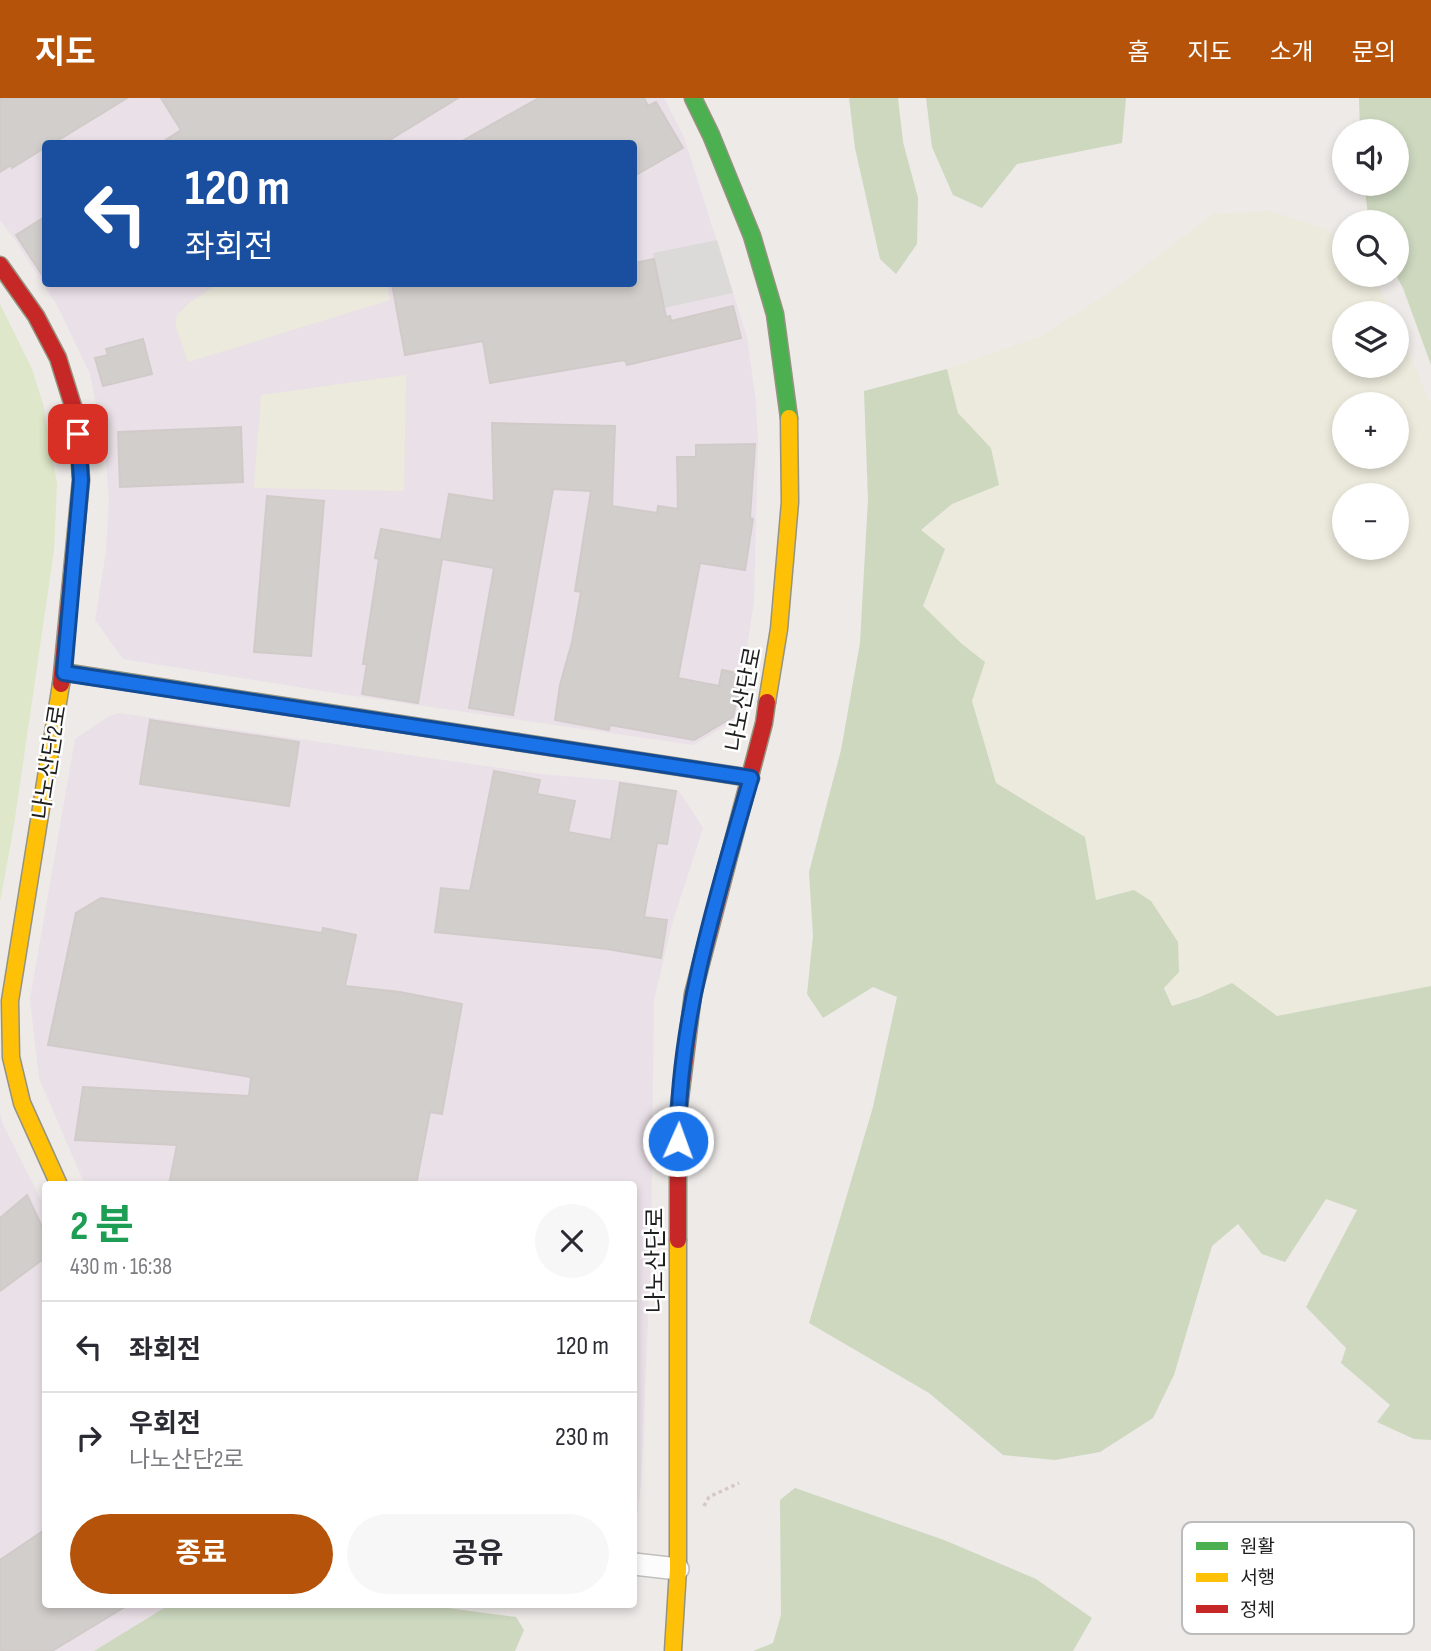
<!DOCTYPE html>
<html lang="ko">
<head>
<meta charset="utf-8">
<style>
	:root { --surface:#fff; --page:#f7f7f7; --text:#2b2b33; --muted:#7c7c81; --line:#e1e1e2; --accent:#b45309 }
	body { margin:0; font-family:"Sofia Sans Condensed","Noto Sans KR",sans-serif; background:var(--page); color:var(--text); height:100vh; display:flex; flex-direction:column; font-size:26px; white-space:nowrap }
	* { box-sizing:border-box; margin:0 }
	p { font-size:23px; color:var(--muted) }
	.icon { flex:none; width:38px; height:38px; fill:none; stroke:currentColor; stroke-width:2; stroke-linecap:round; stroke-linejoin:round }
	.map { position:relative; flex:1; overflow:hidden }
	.drawer { position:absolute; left:42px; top:1083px; width:595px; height:427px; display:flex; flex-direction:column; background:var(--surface); border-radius:7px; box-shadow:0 4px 10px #0003 }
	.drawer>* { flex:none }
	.hud { position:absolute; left:42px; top:42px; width:595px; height:147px; border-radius:7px; box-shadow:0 4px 10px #0003; background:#1a4fa0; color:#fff; overflow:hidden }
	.tools { position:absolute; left:1332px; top:21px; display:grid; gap:14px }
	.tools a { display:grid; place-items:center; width:77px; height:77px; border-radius:50%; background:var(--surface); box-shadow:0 4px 10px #0003; font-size:35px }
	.pin { position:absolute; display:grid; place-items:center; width:60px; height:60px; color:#fff; margin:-30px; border-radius:14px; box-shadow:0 4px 10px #0006 }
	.me { position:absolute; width:77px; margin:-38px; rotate:2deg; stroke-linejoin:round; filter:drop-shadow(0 0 5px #0008) }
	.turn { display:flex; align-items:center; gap:24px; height:147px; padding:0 28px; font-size:32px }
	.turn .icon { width:91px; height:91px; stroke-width:2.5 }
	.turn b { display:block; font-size:49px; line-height:60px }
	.round { display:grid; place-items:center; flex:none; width:74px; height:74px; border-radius:37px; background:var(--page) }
	.overview { display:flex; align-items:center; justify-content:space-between; height:119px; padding:0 28px }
	h1 { font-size:42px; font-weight:700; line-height:52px; color:#1e9e55 }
	.primary-button { display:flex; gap:14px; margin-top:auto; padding:14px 28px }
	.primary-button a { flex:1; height:80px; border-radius:42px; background:var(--accent); color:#fff; font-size:28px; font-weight:700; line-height:80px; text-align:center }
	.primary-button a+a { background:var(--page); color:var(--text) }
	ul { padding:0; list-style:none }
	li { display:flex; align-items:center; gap:21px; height:91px; padding:0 28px; border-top:2px solid var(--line) }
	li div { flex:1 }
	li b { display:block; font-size:26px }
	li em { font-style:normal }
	header { display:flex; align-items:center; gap:42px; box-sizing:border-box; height:98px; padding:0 35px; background:var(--accent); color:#fff }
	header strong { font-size:33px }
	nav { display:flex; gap:38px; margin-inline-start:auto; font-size:24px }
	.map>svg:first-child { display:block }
</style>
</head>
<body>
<header>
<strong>지도</strong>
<nav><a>홈</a><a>지도</a><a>소개</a><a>문의</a></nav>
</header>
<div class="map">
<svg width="1431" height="1553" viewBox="0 0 1431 1553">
	<rect width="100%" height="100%" fill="#edeae8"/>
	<g fill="#eae0e7" fill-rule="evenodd">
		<path d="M0 0H664L684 39 747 239 756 304 758 344 754 503 736 622 693 647 348 597 123 561 95 522 106 454 109 402 105 350 90 276 58 209 15 142 0 122ZM46 46H634V186H46Z"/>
		<polygon points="119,615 541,676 623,683 679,693 703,730 672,826 654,902 651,1152 641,1386 638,1414 634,1418 634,1087 85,1087 39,980 30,901 75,641 109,618"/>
		<polygon points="0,1015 2,1024 45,1110 46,1507 169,1507 94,1553 0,1553"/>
	</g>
	<polygon fill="#dbdad9" points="717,142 733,195 664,210 653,155"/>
	<g fill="#eceadc" fill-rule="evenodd">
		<path d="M1270 113 1326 131 1344 144V177H1374L1391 215H1344V268H1396L1397 227 1431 306V888L1277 918 1232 885 1200 899 1172 908 1134 792 1096 802 1085 739 996 685 972 603 985 564 962 546 923 509 945 451 921 433 952 406 999 387 991 350 958 315 947 271 1041 238 1112 193 1213 116ZM1344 306H1396V359H1344ZM1344 397H1396V450H1344Z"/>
		<polygon points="218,186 387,186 390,202 188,264 176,229 177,217 189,205"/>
		<polygon points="406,277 404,393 254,390 261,297"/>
	</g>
	<polygon fill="#dee7c9" points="0,206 32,271 43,306 57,386 54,452 14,727 0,804"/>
	<g fill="#cdd8bf">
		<polygon points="849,0 898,0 903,44 918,100 917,146 896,176 880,161 855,50"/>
		<polygon points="926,0 1126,0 1122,45 1017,66 982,110 953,97 932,49"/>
		<polygon points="1359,0 1431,0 1431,267 1403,190 1396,177 1396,124 1369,124 1364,86 1396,86 1396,33 1360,33"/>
		<polygon points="947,271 958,315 991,350 999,387 952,406 921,432 945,451 923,508 962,546 985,564 972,603 996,685 1085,739 1096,802 1134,792 1151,803 1178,844 1179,874 1164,890 1172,908 1200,899 1232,885 1277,918 1431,888 1431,1342 1414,1341 1377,1324 1390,1307 1341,1265 1346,1250 1306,1209 1357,1112 1326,1101 1285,1164 1262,1156 1238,1126 1212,1148 1174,1277 1153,1320 1100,1354 1055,1362 1003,1357 929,1295 809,1225 873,1009 897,899 873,889 823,920 807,896 813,838 809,774 841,652 860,545 868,401 864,293"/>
		<polygon points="795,1390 944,1442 1036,1481 1092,1520 1073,1553 753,1553 773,1545 781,1517 780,1402"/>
		<polygon points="169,1507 425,1507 516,1519 524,1532 515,1553 94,1553"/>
	</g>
	<g fill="#d2cecc" stroke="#d0cbc9" stroke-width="2">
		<polygon points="0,0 127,0 52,46 46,46 46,49 12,70 11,67 0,74"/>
		<polygon points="161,0 458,0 383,46 159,46 181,32"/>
		<polygon points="539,0 644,0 648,8 656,4 683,50 634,78 634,46 457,46"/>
		<polygon points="46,118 46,183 16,137"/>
		<polygon points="654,161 666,219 670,218 671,223 733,208 741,240 627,267 625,262 490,285 483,243 405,257 392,186 634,186 634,165"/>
		<polygon points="143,241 152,276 103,288 95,260 108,257 106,251"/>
		<polygon points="492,325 615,328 612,408 657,415 658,408 678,411 677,359 696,359 696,347 755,346 750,420 753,421 745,472 700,465 678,580 719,588 722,572 743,576 733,619 694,642 610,627 609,632 555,622 560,587 572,544 581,494 575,493 591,393 553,391 513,617 469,610 494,470 442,461 418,605 362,596 367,566 363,566 379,461 375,460 381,431 441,442 449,396 494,403"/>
		<polygon points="241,329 243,384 120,389 118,334"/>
		<polygon points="267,398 324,403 311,558 254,554"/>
		<polygon points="150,622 299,644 289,708 140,686"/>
		<polygon points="494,673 540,682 537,696 575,703 568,734 611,742 620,685 676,693 667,746 657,745 644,819 667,822 661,860 607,851 435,834 441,790 470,793"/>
		<polygon points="101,800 322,835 323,830 356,837 345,888 400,894 462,906 442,1016 430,1014 416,1087 169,1087 177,1047 75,1042 83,989 249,998 251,979 48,947 76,815"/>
		<polygon points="27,1097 46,1137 46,1159 0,1193 0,1120"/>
		<polygon points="46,1431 46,1507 128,1507 52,1553 0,1553 0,1462"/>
	</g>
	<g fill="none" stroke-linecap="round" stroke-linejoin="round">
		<g stroke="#c0bfbe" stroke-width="24">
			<polyline id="street" points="634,1466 678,1471"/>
		</g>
		<g stroke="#969381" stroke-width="19">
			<g id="fast">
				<polyline points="693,0 711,37 752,138 775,216 789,320"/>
				<polyline points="63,574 517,644"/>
			</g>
		</g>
		<g stroke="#969381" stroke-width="19">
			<g id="slow">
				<polyline points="767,604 779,531 790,404 789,320"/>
				<polyline points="59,1087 22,1005 11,959 10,903 61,586"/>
				<polyline points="673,1553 678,1471 678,1142"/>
			</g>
		</g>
		<g stroke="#969381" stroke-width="19">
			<g id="jam">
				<polyline points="0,167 36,218 58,260 73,308 78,336 81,382 61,586"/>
				<polyline points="517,644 751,680"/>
				<polyline points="678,1142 678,1017 693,896 764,625 767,604"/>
			</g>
		</g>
		<polyline stroke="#d6c8c8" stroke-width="3.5" stroke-dasharray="3.5 3.5" stroke-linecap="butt" points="704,1408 709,1399 739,1385"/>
		<use href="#street" stroke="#fcfcfc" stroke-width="21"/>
		<use href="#fast" stroke="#4caf50" stroke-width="16"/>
		<use href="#slow" stroke="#ffc107" stroke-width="16"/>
		<use href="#jam" stroke="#c62828" stroke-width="16"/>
	</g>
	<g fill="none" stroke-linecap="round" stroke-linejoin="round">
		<g stroke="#114b97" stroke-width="18">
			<path id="route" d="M78 336 81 382 64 575 751 680C717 797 678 921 678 1043"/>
		</g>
		<use href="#route" stroke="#1a73e8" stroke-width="12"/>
	</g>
	<g text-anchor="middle" stroke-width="5" stroke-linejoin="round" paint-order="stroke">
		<g font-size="23" fill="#1f1f1f" stroke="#fff">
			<text transform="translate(743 601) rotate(-79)" y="8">나노산단로</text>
			<text transform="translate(49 664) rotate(-81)" y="8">나노산단2로</text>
			<text transform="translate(655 1162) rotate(-90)" y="8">나노산단로</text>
		</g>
	</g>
	<rect x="1182" y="1424" width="232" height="112" rx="10" fill="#fff" stroke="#bcbcbc" stroke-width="2"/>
	<rect x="1196" y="1444" width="32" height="8" fill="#4caf50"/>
	<rect x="1196" y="1475" width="32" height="9" fill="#ffc107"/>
	<rect x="1196" y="1507" width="32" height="8" fill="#c62828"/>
	<g font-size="19" fill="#1f1f1f">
		<text x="1240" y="1455">원활</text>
		<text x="1240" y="1486">서행</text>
		<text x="1240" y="1518">정체</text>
	</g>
</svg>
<div class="tools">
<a><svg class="icon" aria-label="sound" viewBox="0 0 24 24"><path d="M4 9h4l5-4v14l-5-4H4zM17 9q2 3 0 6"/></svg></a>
<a><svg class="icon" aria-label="search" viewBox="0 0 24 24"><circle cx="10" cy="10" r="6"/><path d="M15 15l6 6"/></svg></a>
<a><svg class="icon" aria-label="layers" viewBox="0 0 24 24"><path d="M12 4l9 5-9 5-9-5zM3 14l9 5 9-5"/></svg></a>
<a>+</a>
<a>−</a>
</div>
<div class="pin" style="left:78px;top:336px;background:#d93025"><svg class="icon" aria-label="arrive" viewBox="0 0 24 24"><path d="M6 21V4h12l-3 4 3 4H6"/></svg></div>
<svg class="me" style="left:678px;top:1043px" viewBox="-20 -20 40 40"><circle r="17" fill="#1a73e8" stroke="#fff" stroke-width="3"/><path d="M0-11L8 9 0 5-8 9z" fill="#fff"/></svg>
<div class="hud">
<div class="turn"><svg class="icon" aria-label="left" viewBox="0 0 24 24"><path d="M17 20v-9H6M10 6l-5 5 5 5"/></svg><div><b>120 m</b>좌회전</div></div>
</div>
<section class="drawer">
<div class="overview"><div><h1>2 분</h1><p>430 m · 16:38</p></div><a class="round"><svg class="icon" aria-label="close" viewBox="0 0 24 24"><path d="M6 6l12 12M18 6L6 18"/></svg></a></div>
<ul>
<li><svg class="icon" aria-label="left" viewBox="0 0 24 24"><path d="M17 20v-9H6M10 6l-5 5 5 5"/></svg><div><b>좌회전</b></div><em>120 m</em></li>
<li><svg class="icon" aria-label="right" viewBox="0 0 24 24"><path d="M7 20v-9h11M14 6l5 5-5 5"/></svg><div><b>우회전</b><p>나노산단2로</p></div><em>230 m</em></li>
</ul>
<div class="primary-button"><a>종료</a><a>공유</a></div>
</section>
</div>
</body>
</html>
